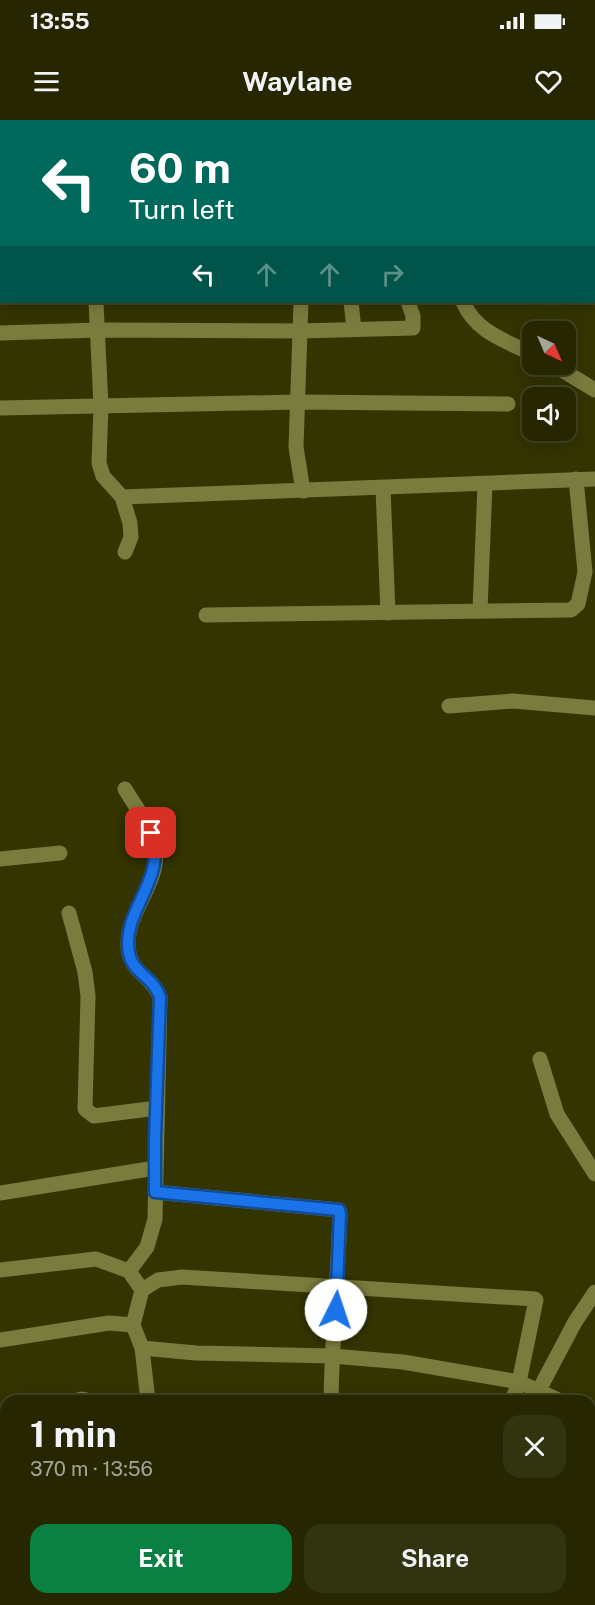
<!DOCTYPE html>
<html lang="en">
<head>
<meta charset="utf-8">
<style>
	:root { --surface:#262700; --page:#32330f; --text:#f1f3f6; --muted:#a4a599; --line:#424422; --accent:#0b8043 }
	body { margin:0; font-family:"Public Sans",sans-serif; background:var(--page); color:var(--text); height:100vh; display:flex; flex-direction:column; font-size:22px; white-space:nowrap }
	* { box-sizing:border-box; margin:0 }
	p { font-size:20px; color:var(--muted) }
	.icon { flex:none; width:33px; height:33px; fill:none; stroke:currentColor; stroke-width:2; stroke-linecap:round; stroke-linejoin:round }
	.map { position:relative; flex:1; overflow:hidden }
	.panel { position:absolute; left:0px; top:1275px; width:596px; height:210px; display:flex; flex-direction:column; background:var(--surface); border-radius:18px 18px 0 0; box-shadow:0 3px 15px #0003,0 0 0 2px var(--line) }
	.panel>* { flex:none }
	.hud { position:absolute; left:0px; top:0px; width:596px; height:183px; box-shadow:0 3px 15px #0003,0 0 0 2px var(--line); background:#00695c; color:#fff; overflow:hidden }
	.needle { width:39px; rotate:136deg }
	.controls { position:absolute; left:522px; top:201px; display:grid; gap:12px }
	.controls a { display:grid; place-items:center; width:54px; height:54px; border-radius:12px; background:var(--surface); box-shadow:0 3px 15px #0003,0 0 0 2px var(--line); font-size:30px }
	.pin { position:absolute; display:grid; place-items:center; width:51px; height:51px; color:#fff; margin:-26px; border-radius:12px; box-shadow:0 3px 9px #0006 }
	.me { position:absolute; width:66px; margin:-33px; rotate:4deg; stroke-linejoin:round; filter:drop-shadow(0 0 4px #0008) }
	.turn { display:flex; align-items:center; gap:21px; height:126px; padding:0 30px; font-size:27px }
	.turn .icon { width:78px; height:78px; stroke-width:2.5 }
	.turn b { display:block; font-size:42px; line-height:51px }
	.lanes { display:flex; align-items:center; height:57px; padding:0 30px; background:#0003; justify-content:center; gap:30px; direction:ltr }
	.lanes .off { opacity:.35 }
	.round { display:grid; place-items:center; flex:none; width:63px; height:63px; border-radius:18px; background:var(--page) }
	.headline { display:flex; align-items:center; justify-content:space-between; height:102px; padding:0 30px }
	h1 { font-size:36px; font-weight:700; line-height:45px }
	.action { display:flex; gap:12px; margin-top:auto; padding:12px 30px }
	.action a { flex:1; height:69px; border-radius:18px; background:var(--accent); color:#fff; font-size:24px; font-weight:700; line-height:69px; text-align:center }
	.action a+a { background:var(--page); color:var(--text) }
	.status { display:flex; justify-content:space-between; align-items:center; height:42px; padding:0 30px; background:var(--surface); direction:ltr }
	.status svg { height:16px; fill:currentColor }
	header { display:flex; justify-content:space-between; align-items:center; height:78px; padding:0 30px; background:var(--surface); font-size:27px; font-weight:700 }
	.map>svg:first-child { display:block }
</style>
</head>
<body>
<div class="status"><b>13:55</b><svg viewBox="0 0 49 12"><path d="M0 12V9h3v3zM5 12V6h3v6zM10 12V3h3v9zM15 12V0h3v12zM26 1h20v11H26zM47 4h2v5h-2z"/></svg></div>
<header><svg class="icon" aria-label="menu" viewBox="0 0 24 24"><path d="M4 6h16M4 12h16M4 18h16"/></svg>Waylane<svg class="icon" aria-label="heart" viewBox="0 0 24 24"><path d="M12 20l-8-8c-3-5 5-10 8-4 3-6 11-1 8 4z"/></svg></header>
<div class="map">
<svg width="595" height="1485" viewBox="0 0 595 1485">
	<rect width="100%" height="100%" fill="#333400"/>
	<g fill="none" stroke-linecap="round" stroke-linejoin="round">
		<g stroke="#7a7c3d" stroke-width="15">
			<polyline points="296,0 296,2"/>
			<polyline points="402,0 402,2"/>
			<polyline points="449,0 449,2"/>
			<polyline points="349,2 349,0"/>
			<polyline points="0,136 2,136"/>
			<polyline points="96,182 101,286 99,343 103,356 122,377 130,403 131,417 125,432"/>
			<polyline points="301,182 296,327 303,371"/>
			<polyline points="351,182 354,209"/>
			<path d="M463 182C476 212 504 220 532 234"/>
			<polyline points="0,213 99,210 301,211 413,208 413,196 408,182"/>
			<polyline points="552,244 595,270"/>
			<polyline points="0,288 298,282 508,284"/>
			<polyline points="383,368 388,493"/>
			<polyline points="122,377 595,359"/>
			<polyline points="480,491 485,364"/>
			<polyline points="206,495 571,490 578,484 585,452 576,359"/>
			<polyline points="449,586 513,581 595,588"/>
			<path d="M125 669C135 686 149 704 154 722 165 763 121 793 129 833 133 854 152 856 160 877L155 1099 147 1127 129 1151"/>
			<polyline points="0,739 60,733"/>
			<polyline points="69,793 85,852 88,876 85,989 94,996 157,988"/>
			<polyline points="540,939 557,994 595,1054"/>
			<path d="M155 1072 339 1090 340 1094C338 1156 332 1218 331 1281"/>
			<polyline points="0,1073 155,1048"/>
			<polyline points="0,1150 96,1139 129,1151 142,1170 133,1205 142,1228 148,1281"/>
			<polyline points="142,1170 158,1160 182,1157 535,1179 536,1180 519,1262 512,1281"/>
			<polyline points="0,1220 109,1203 133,1205"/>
			<polyline points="142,1228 196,1233 332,1236 403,1242 519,1262 561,1281"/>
			<polyline points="539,1270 575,1202 595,1172"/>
			<polyline points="74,1281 82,1279 92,1281"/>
			<polyline points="0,1295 6,1294"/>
			<polyline points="590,1297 595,1300"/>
			<polyline points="0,1377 6,1375"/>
			<polyline points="590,1393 595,1396"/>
			<polyline points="0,1462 6,1462"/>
			<polyline points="142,1479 144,1485"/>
			<polyline points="581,1479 592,1485"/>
			<polyline points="327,1485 327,1479"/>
			<polyline points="372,1485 372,1479"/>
			<polyline points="439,1485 439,1479"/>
		</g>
	</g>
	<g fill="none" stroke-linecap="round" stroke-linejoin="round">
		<g stroke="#114b97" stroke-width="15">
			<path id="route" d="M151 713C168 761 121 789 129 833 132 853 153 856 160 877L155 1019V1072L339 1090 340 1094 336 1190"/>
		</g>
		<use href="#route" stroke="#1a73e8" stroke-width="10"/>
	</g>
</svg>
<div class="controls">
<a><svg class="needle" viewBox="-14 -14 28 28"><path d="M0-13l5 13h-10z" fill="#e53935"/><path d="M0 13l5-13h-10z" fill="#a4a599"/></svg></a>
<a><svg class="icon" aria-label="sound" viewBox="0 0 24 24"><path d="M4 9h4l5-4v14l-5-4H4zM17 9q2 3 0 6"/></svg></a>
</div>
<div class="pin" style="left:151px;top:713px;background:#d93025"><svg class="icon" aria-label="arrive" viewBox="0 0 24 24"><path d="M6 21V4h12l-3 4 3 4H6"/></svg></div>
<svg class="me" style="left:336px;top:1190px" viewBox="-20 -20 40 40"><circle r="19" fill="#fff"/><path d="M0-13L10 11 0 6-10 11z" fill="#1a73e8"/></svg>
<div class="hud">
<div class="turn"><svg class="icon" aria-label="left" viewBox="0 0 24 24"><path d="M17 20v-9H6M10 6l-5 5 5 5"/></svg><div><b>60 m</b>Turn left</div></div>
<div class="lanes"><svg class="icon" aria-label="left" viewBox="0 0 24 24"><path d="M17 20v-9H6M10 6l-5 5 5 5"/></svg><svg class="icon off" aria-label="ahead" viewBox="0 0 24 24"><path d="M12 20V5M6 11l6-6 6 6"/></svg><svg class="icon off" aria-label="ahead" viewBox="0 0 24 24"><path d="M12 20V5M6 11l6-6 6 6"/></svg><svg class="icon off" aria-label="right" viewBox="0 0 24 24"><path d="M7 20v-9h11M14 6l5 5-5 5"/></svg></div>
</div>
<section class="panel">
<div class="headline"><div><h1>1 min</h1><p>370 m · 13:56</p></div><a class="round"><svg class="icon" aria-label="close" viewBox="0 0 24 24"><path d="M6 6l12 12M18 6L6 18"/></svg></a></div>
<div class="action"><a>Exit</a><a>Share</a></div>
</section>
</div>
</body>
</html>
